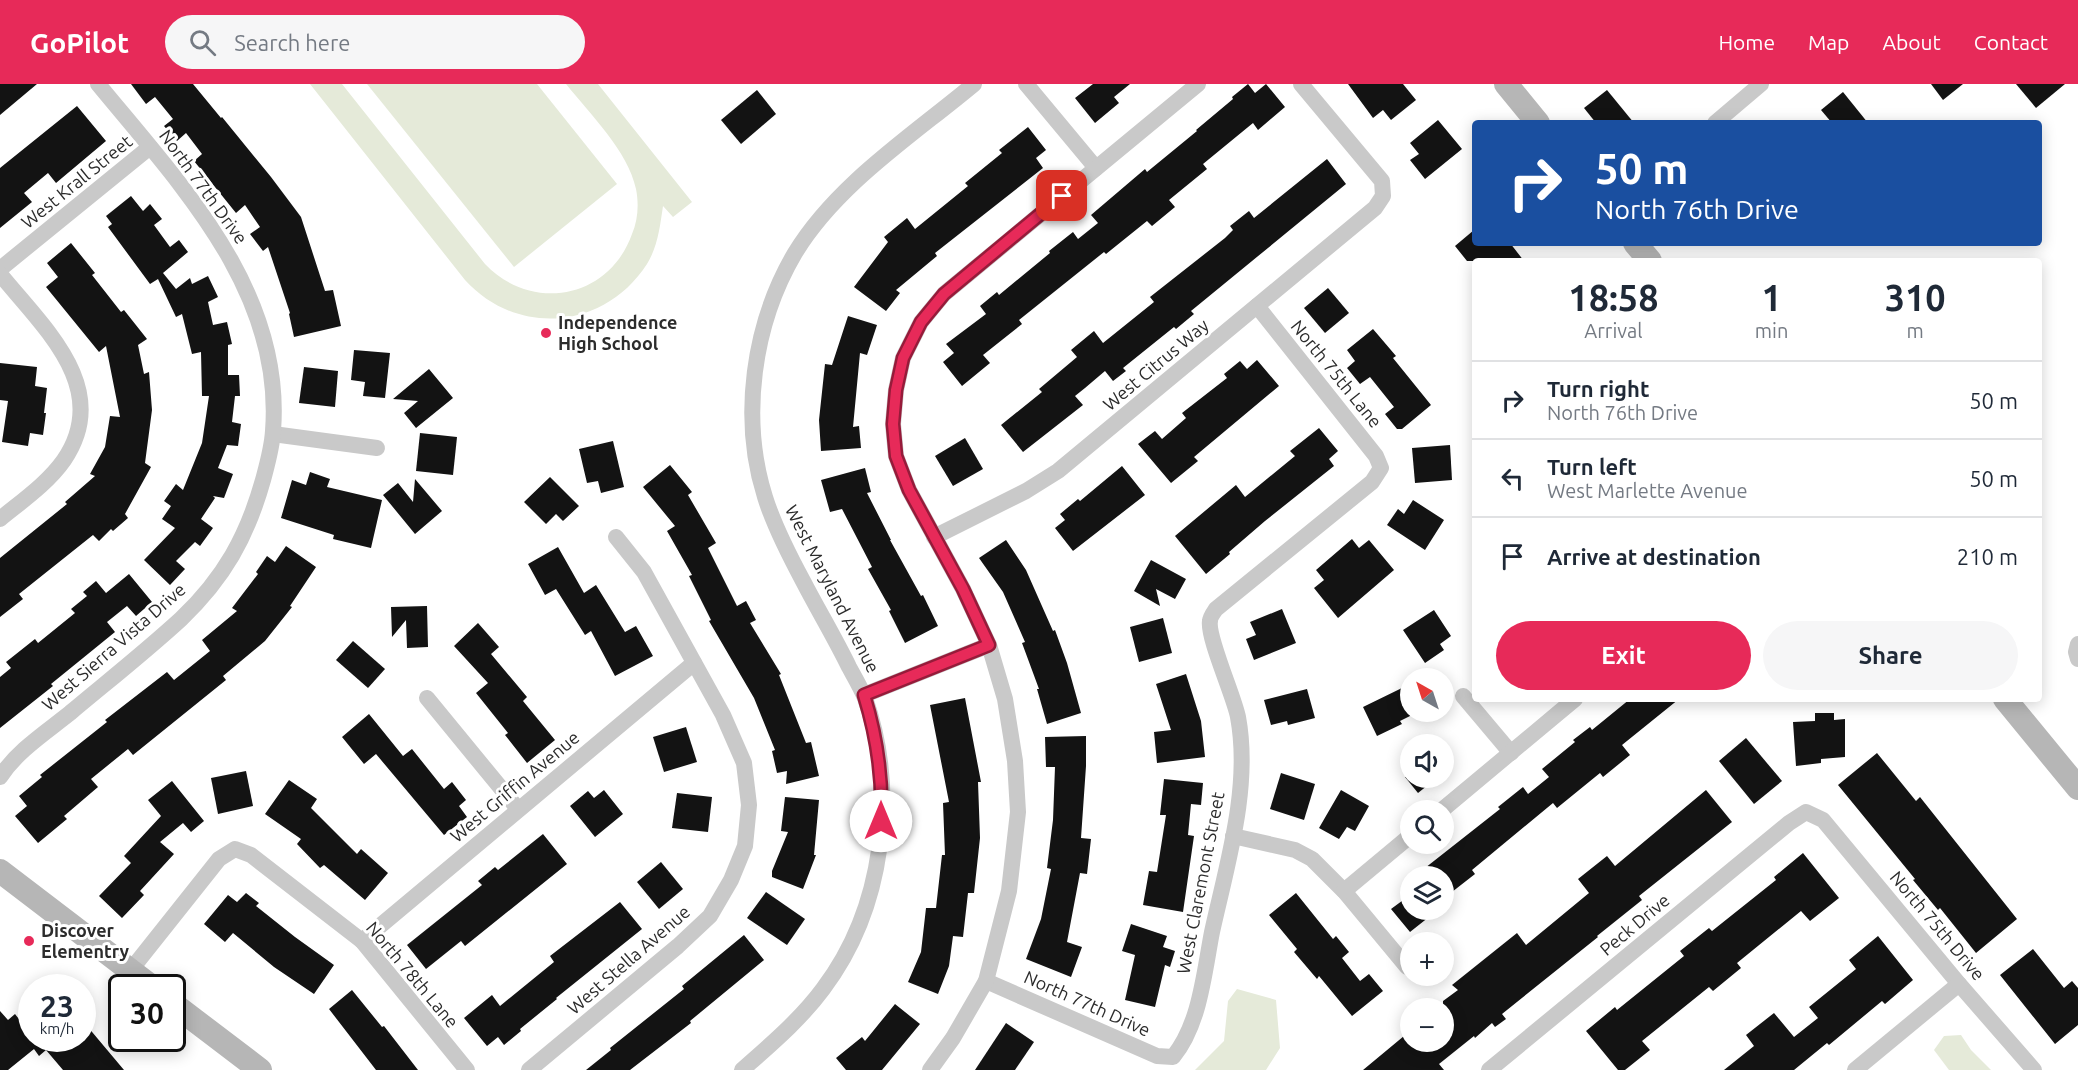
<!DOCTYPE html>
<html lang="en">
<head>
<meta charset="utf-8">
<style>
	:root { --surface:#fff; --page:#f6f6f7; --text:#1f2937; --muted:#747a83; --line:#e0e1e3; --accent:#e72a59 }
	body { margin:0; font-family:Ubuntu,sans-serif; background:var(--page); color:var(--text); height:100vh; display:flex; flex-direction:column; font-size:22px; white-space:nowrap }
	* { box-sizing:border-box; margin:0 }
	p { font-size:20px; color:var(--muted) }
	.icon { flex:none; width:33px; height:33px; fill:none; stroke:currentColor; stroke-width:2; stroke-linecap:round; stroke-linejoin:round }
	.map { position:relative; flex:1; overflow:hidden }
	.panel { position:absolute; left:1472px; top:174px; width:570px; height:444px; display:flex; flex-direction:column; background:var(--surface); border-radius:6px; box-shadow:0 3px 15px #0003 }
	.panel>* { flex:none }
	.hud { position:absolute; left:1472px; top:36px; width:570px; height:126px; border-radius:6px; box-shadow:0 3px 15px #0003; background:#1a4fa0; color:#fff; overflow:hidden }
	.needle { width:39px; rotate:321deg }
	.tools { position:absolute; left:1400px; top:584px; display:grid; gap:12px }
	.tools a { display:grid; place-items:center; width:54px; height:54px; border-radius:50%; background:var(--surface); box-shadow:0 3px 15px #0003; font-size:30px }
	.speed { position:absolute; left:18px; top:890px; display:flex; gap:12px; font-size:30px; font-weight:700; text-align:center }
	.speed>* { display:grid; place-content:center; width:78px; height:78px; border-radius:50%; background:var(--surface); box-shadow:0 3px 15px #0003; line-height:1 }
	.speed small { font-size:15px; font-weight:400 }
	.speed .limit { border:3px solid #111; border-radius:9px; background:#fff; color:#111 }
	.pin { position:absolute; display:grid; place-items:center; width:51px; height:51px; color:#fff; margin:-26px; border-radius:12px; box-shadow:0 3px 9px #0006 }
	.me { position:absolute; width:66px; margin:-33px; rotate:0deg; stroke-linejoin:round; filter:drop-shadow(0 0 4px #0008) }
	.turn { display:flex; align-items:center; gap:21px; height:126px; padding:0 24px; font-size:27px }
	.turn .icon { width:78px; height:78px; stroke-width:2.5 }
	.turn b { display:block; font-size:42px; line-height:51px }
	.eta { display:flex; justify-content:space-evenly; align-items:center; height:102px; text-align:center }
	.eta b { font-size:36px; font-weight:700; line-height:42px }
	.action { display:flex; gap:12px; margin-top:auto; padding:12px 24px }
	.action a { flex:1; height:69px; border-radius:36px; background:var(--accent); color:#fff; font-size:24px; font-weight:700; line-height:69px; text-align:center }
	.action a+a { background:var(--page); color:var(--text) }
	ul { padding:0; list-style:none }
	li { display:flex; align-items:center; gap:18px; height:78px; padding:0 24px; border-top:2px solid var(--line) }
	li div { flex:1 }
	li b { display:block; font-size:22px }
	li em { font-style:normal }
	header { display:flex; align-items:center; gap:36px; box-sizing:border-box; height:84px; padding:0 30px; background:var(--accent); color:#fff }
	header strong { font-size:28px }
	nav { display:flex; gap:33px; margin-inline-start:auto; font-size:21px }
	.search { width:420px; height:54px; background:var(--page); display:flex; align-items:center; gap:15px; box-sizing:border-box; padding:0 21px; border-radius:33px; color:var(--muted); font-size:22px }
	.map>svg:first-child { display:block }
</style>
</head>
<body>
<header>
<strong>GoPilot</strong>
<div class="search"><svg class="icon" aria-label="search" viewBox="0 0 24 24"><circle cx="10" cy="10" r="6"/><path d="M15 15l6 6"/></svg>Search here</div>
<nav><a>Home</a><a>Map</a><a>About</a><a>Contact</a></nav>
</header>
<div class="map">
<svg width="2078" height="986" viewBox="0 0 2078 986">
	<rect width="100%" height="100%" fill="#fff"/>
	<g fill="#e5ead9">
		<path d="M310 0H342L485 180C532 229 609 215 632 150 638 136 639 120 636 105 628 67 590 30 566 0H598L692 118 673 133 663 122C660 142 658 162 647 180 605 245 518 254 465 196Z"/>
		<polygon points="367,0 537,0 617,100 514,183"/>
		<polygon points="1237,905 1276,916 1280,964 1266,986 1195,986 1224,957 1228,917"/>
		<polygon points="1961,951 1971,966 1991,986 1949,986 1934,966 1944,952"/>
	</g>
	<g fill="#131313">
		<polygon points="0,0 37,0 0,31"/>
		<polygon points="131,0 193,0 221,34 222,33 271,93 301,133 325,207 333,206 341,242 294,253 289,230 290,229 268,163 263,167 250,150 260,143 245,121 236,129 194,77 202,70 186,49 177,57 164,42 173,35 155,13 146,20"/>
		<polygon points="1093,0 1130,0 1114,13 1119,19 1095,39 1075,14"/>
		<polygon points="1248,0 1255,9 1266,0 1285,23 1258,46 1253,39 1203,80 1207,85 1169,116 1175,123 1152,142 1147,137 1106,170 1104,168 1019,236 1022,240 983,271 990,279 962,302 943,278 954,269 946,260 986,230 980,222 997,208 999,211 1050,169 1049,167 1073,148 1078,155 1098,139 1091,131 1145,85 1147,88 1197,47 1196,46 1233,15 1232,13"/>
		<polygon points="1348,0 1403,0 1416,16 1391,36 1383,26 1373,34"/>
		<polygon points="1931,0 1963,0 1943,16"/>
		<polygon points="2016,0 2065,0 2036,24"/>
		<polygon points="757,6 776,30 741,60 721,36"/>
		<polygon points="1607,6 1634,39 1596,39 1584,24"/>
		<polygon points="1843,8 1868,39 1832,39 1821,26"/>
		<polygon points="77,22 106,57 56,99 48,89 24,109 32,118 0,144 0,84"/>
		<polygon points="1438,36 1462,65 1425,95 1410,76 1419,70 1410,59"/>
		<polygon points="1028,43 1046,66 1036,74 1043,84 935,169 937,172 896,206 900,209 886,227 854,203 888,158 884,153 907,134 915,145 968,102 965,99 1002,69 999,66"/>
		<polygon points="1327,75 1346,100 1191,227 1194,230 1176,245 1174,243 1123,284 1126,287 1113,297 1105,287 1085,304 1075,312 1083,321 1023,368 1001,341 1042,308 1039,305 1077,273 1071,266 1094,247 1103,259 1154,218 1150,213 1225,154 1233,146 1230,142 1249,127 1254,134"/>
		<polygon points="131,112 143,127 150,120 162,135 154,141 170,163 179,156 188,168 163,189 176,205 190,194 192,200 208,192 218,213 208,218 213,241 227,238 232,260 228,261 228,291 239,291 240,312 235,312 232,338 241,340 238,362 227,361 218,384 233,390 224,414 213,412 215,414 201,435 213,444 200,462 195,458 176,477 185,485 170,501 144,476 175,444 162,435 171,422 164,417 176,400 183,406 202,359 209,312 202,312 201,268 192,270 182,230 176,233 158,195 150,200 108,143 112,140 106,132"/>
		<polygon points="1474,146 1474,159 1510,159 1524,177 1467,177 1455,162"/>
		<polygon points="71,159 95,189 92,191 121,228 124,226 147,255 138,261 144,290 149,288 152,326 145,379 151,383 125,430 128,434 113,447 111,445 99,457 93,451 19,510 23,515 0,533 0,474 67,420 65,418 95,392 90,390 105,363 110,332 120,333 106,262 99,268 46,203 58,193 47,179"/>
		<polygon points="1328,204 1349,229 1325,249 1304,224"/>
		<polygon points="848,232 877,241 867,271 860,269 853,343 859,342 861,364 821,367 819,336 825,280 832,281"/>
		<polygon points="1373,245 1396,272 1393,274 1431,321 1402,345 1397,345 1385,330 1394,323 1370,293 1360,300 1347,284 1355,277 1347,266"/>
		<polygon points="354,266 390,269 385,314 363,312 365,298 351,296"/>
		<polygon points="1257,276 1279,302 1194,373 1198,377 1171,399 1138,360 1155,347 1162,355 1186,334 1182,329 1227,294 1224,290 1240,277 1247,285"/>
		<polygon points="0,279 37,283 35,302 47,304 44,329 46,329 43,351 30,349 28,362 2,358 8,317 0,316"/>
		<polygon points="304,283 338,287 335,323 299,319"/>
		<polygon points="429,285 453,314 416,344 404,329 418,317 393,315"/>
		<polygon points="1319,344 1338,367 1329,375 1334,382 1265,437 1229,468 1230,470 1206,490 1175,452 1236,401 1245,413 1295,372 1290,367"/>
		<polygon points="420,349 457,353 453,391 416,387"/>
		<polygon points="965,354 983,385 953,402 935,372"/>
		<polygon points="613,357 624,403 601,409 598,397 587,399 579,365"/>
		<polygon points="1450,361 1452,396 1415,399 1412,364"/>
		<polygon points="670,381 692,408 688,411 716,459 708,464 737,522 746,517 756,536 750,539 781,590 779,591 806,659 811,658 819,692 786,700 787,687 777,689 772,667 775,666 754,614 709,537 711,536 689,492 692,491 667,447 675,442 643,403"/>
		<polygon points="1122,382 1145,411 1073,467 1055,444 1065,436 1060,430 1078,415 1080,417"/>
		<polygon points="865,384 871,408 867,409 891,456 890,456 921,512 923,511 938,542 905,559 889,527 891,526 868,485 872,483 842,425 830,428 821,396"/>
		<polygon points="310,388 330,395 327,403 382,416 371,464 333,455 334,451 281,434 292,396 306,401"/>
		<polygon points="550,393 579,422 563,437 556,430 546,440 524,418"/>
		<polygon points="415,395 442,427 415,450 383,411 398,399 413,418"/>
		<polygon points="1413,416 1444,436 1425,466 1387,441 1398,425 1404,430"/>
		<polygon points="1352,455 1359,464 1369,456 1394,486 1338,534 1314,504 1324,496 1316,486"/>
		<polygon points="1006,456 1026,486 1053,547 1055,546 1067,579 1081,629 1047,640 1037,605 1039,605 1022,559 1025,558 1003,508 979,474"/>
		<polygon points="286,462 316,483 290,522 292,523 265,557 223,592 226,596 133,671 128,665 91,695 98,703 64,732 67,735 38,759 15,732 27,722 19,712 42,693 40,691 107,638 105,636 167,588 174,596 210,567 202,556 237,527 232,524 258,490 256,488 267,472 275,478"/>
		<polygon points="558,463 584,509 596,501 625,548 636,542 653,572 615,592 591,547 585,551 556,505 545,511 528,480"/>
		<polygon points="1151,476 1186,495 1175,515 1156,505 1160,522 1134,507"/>
		<polygon points="129,490 152,518 136,532 127,522 107,538 115,548 51,600 53,602 0,644 0,593 11,584 6,578 35,555 38,559 75,529 71,525 87,512 83,508 96,497 106,509"/>
		<polygon points="427,522 428,563 407,564 406,536 392,553 391,523"/>
		<polygon points="1282,525 1296,559 1254,576 1246,555 1256,551 1250,538"/>
		<polygon points="1434,526 1451,552 1440,560 1444,566 1425,579 1403,546"/>
		<polygon points="1163,534 1172,569 1139,578 1130,543"/>
		<polygon points="478,539 499,563 491,570 527,613 523,617 555,656 527,679 505,651 508,649 476,609 488,599 454,562"/>
		<polygon points="353,557 385,585 368,604 336,576"/>
		<polygon points="1186,590 1201,637 1205,673 1157,679 1154,648 1171,646 1156,600"/>
		<polygon points="1404,603 1410,615 1410,632 1400,637 1402,640 1377,652 1363,623"/>
		<polygon points="1307,605 1315,634 1288,641 1287,637 1271,641 1264,616"/>
		<polygon points="965,614 981,698 978,698 980,754 974,809 968,809 963,853 953,852 949,882 938,910 908,898 921,868 926,824 936,824 942,771 945,771 943,719 949,718 930,621"/>
		<polygon points="1630,615 1679,615 1622,661 1630,671 1603,693 1600,689 1557,724 1553,719 1472,786 1475,790 1443,815 1443,792 1431,792 1425,784 1500,725 1498,723 1523,703 1528,710 1549,693 1542,685 1575,658 1573,656 1590,643 1592,646"/>
		<polygon points="1815,629 1834,629 1834,636 1845,635 1845,673 1821,675 1821,679 1796,682 1793,638 1815,637"/>
		<polygon points="369,630 403,672 412,665 444,705 452,698 466,716 459,722 467,733 444,751 376,670 364,680 342,653"/>
		<polygon points="686,643 697,678 664,688 653,653"/>
		<polygon points="1086,652 1086,682 1081,754 1091,755 1087,790 1080,789 1067,858 1082,863 1071,893 1026,875 1041,835 1051,785 1047,784 1053,736 1055,683 1046,683 1045,653"/>
		<polygon points="1746,654 1782,697 1754,720 1719,677"/>
		<polygon points="1877,669 1916,717 1920,713 2017,835 1976,869 1940,824 1938,826 1913,796 1915,795 1838,701"/>
		<polygon points="246,687 253,722 218,730 211,694"/>
		<polygon points="1281,689 1315,700 1304,736 1270,725"/>
		<polygon points="1405,693 1438,693 1418,709"/>
		<polygon points="1164,695 1203,699 1201,721 1191,720 1188,751 1194,752 1183,828 1143,821 1149,787 1157,788 1166,731 1160,731"/>
		<polygon points="289,696 317,715 311,724 357,770 361,765 388,789 365,816 324,781 320,784 297,760 301,755 265,730"/>
		<polygon points="172,697 204,737 191,748 183,739 160,758 174,770 140,807 144,811 122,834 99,812 131,779 124,772 161,732 148,716"/>
		<polygon points="604,706 623,730 595,753 570,722 588,707 594,714"/>
		<polygon points="1341,706 1369,722 1355,747 1347,743 1339,755 1319,744"/>
		<polygon points="1706,706 1732,738 1639,812 1642,816 1597,852 1598,853 1502,930 1506,935 1495,943 1492,939 1475,954 1474,952 1439,980 1444,986 1363,986 1410,947 1410,957 1443,957 1443,917 1458,906 1452,901 1517,849 1526,861 1589,809 1578,795 1607,772 1615,782"/>
		<polygon points="677,709 712,713 708,748 672,744"/>
		<polygon points="785,713 819,716 814,771 816,771 803,805 772,793 772,787 788,748 781,747"/>
		<polygon points="543,750 567,780 465,862 461,857 426,885 407,861 482,801 478,797 495,783 498,786"/>
		<polygon points="1803,769 1839,814 1810,837 1801,827 1737,879 1741,884 1713,907 1709,903 1642,957 1650,966 1625,986 1618,986 1586,947 1615,923 1617,926 1684,872 1680,867 1709,844 1712,847 1776,796 1774,793"/>
		<polygon points="661,778 683,805 659,825 637,798"/>
		<polygon points="766,808 805,835 787,861 747,834"/>
		<polygon points="246,809 259,819 256,822 295,853 334,881 314,910 274,883 233,849 225,858 204,840 228,811 237,818"/>
		<polygon points="1296,809 1333,855 1336,852 1349,868 1342,874 1360,897 1369,890 1383,907 1352,932 1319,892 1317,895 1294,868 1297,865 1269,831"/>
		<polygon points="1410,811 1410,825 1439,825 1410,848 1391,825"/>
		<polygon points="620,818 642,845 556,914 557,915 520,945 521,947 504,961 498,953 487,962 464,934 492,911 500,922 554,878 550,872"/>
		<polygon points="1131,840 1167,852 1163,863 1175,867 1170,883 1165,881 1155,923 1125,916 1135,871 1122,867"/>
		<polygon points="744,851 764,876 690,937 691,939 630,986 586,986 611,966 610,964 684,905 682,902"/>
		<polygon points="1878,852 1913,896 1885,920 1882,917 1829,961 1827,959 1794,986 1724,986 1754,962 1746,951 1774,929 1794,953 1818,934 1809,923 1856,885 1849,876"/>
		<polygon points="2033,865 2064,904 2072,897 2078,904 2078,941 2055,960 2000,891"/>
		<polygon points="352,906 382,943 384,942 418,986 376,986 329,925"/>
		<polygon points="895,920 920,940 882,986 846,986 836,974 862,953 865,957"/>
		<polygon points="0,927 8,936 15,930 22,939 32,931 32,954 82,954 82,936 124,986 63,986 46,966 39,972 34,965 8,986 0,986"/>
		<polygon points="1006,939 1034,958 1015,986 975,986"/>
	</g>
	<g fill="none" stroke-linecap="round" stroke-linejoin="round">
		<g stroke="#c9c9c9" stroke-width="16">
			<polyline points="1026,0 1096,84"/>
			<polyline points="1715,39 1761,0"/>
			<polyline points="0,185 150,63"/>
			<path d="M0 190C43 243 113 304 64 376 48 399 22 417 0 435"/>
			<polyline points="273,350 377,364"/>
			<polyline points="934,453 1026,407 1058,387 1375,124 1383,112 1382,97 1301,0"/>
			<polyline points="2078,560 2076,568 2078,575"/>
			<polyline points="864,611 989,561"/>
			<polyline points="1463,612 1511,669"/>
			<polyline points="427,614 518,725"/>
			<path d="M0 693C17 667 45 649 70 629 107 598 145 568 181 535 224 494 247 453 263 396 267 381 272 364 273 347 284 207 181 101 98 0"/>
			<polyline points="1442,726 1575,615"/>
			<polyline points="1233,752 1295,766 1312,775 1344,807 1407,883"/>
			<polyline points="1344,807 1410,752"/>
			<polyline points="362,857 694,579"/>
			<polyline points="130,887 219,775 235,765 251,771 362,857 467,986"/>
			<path d="M986 897 1157 972 1173 973C1200 940 1204 889 1212 848 1227 780 1251 703 1238 633 1234 612 1207 553 1210 537 1210 533 1214 528 1216 525L1372 398 1381 384 1376 372 1257 222"/>
			<polyline points="529,986 678,862 710,832 731,796 745,762 749,721 744,679 723,631 644,488 616,453"/>
			<path d="M742 986C770 961 800 936 823 905 884 824 898 709 865 614 861 604 855 594 849 583 835 554 818 526 803 497 789 471 774 442 765 413 740 334 753 240 795 169 837 100 913 51 974 0"/>
			<polyline points="930,986 953,954 986,897 1009,807 1018,728 1015,677 1005,615 989,561 963,505 909,406 896,372 893,340 896,306 903,274 921,238 944,210 1198,0"/>
			<polyline points="1489,986 1789,739 1806,728 1823,736 1959,900 2034,986"/>
			<polyline points="1855,986 1959,900"/>
		</g>
		<g stroke="#b6b6b6" stroke-width="24">
			<polyline points="1506,0 1538,39"/>
			<polyline points="1635,159 1650,177"/>
			<polyline points="2005,615 2078,704"/>
			<polyline points="0,787 152,903"/>
			<polyline points="172,919 260,986"/>
		</g>
	</g>
	<g fill="none" stroke-linecap="round" stroke-linejoin="round">
		<g stroke="#961b3a" stroke-width="15">
			<path id="route" d="M881 737C883 693 877 653 864 611L989 561 963 505 909 406 896 372 893 340 896 306 903 274 921 238 944 210 1062 112"/>
		</g>
		<use href="#route" stroke="#e72a59" stroke-width="10"/>
	</g>
	<g fill="#e72a59" stroke="#fff" stroke-width="2">
		<circle cx="546" cy="249" r="6"/>
		<circle cx="29" cy="857" r="6"/>
	</g>
	<g text-anchor="middle" stroke-width="6" stroke-linejoin="round" paint-order="stroke">
		<g font-size="18" fill="#2c2c2c" stroke="#fff">
			<text transform="translate(77 98) rotate(-39)" y="6">West Krall Street</text>
			<text transform="translate(203 103) rotate(54)" y="6">North 77th Drive</text>
			<text transform="translate(1156 281) rotate(-40)" y="6">West Citrus Way</text>
			<text transform="translate(1336 290) rotate(51)" y="6">North 75th Lane</text>
			<text transform="translate(832 505) rotate(63)" y="6">West Maryland Avenue</text>
			<text transform="translate(114 563) rotate(-41)" y="6">West Sierra Vista Drive</text>
			<text transform="translate(515 703) rotate(-40)" y="6">West Griffin Avenue</text>
			<text transform="translate(1201 799) rotate(-79)" y="6">West Claremont Street</text>
			<text transform="translate(1635 841) rotate(-40)" y="6">Peck Drive</text>
			<text transform="translate(1937 842) rotate(50)" y="6">North 75th Drive</text>
			<text transform="translate(629 876) rotate(-41)" y="6">West Stella Avenue</text>
			<text transform="translate(412 891) rotate(50)" y="6">North 78th Lane</text>
			<text transform="translate(1087 920) rotate(24)" y="6">North 77th Drive</text>
		</g>
		<g font-size="18" font-weight="bold" fill="#2c2c2c" stroke="#fff" text-anchor="start">
			<text x="558" y="245">Independence<tspan x="558" dy="21">High School</tspan></text>
			<text x="41" y="853">Discover<tspan x="41" dy="21">Elementry</tspan></text>
		</g>
	</g>
</svg>
<div class="tools">
<a><svg class="needle" viewBox="-14 -14 28 28"><path d="M0-13l5 13h-10z" fill="#e53935"/><path d="M0 13l5-13h-10z" fill="#747a83"/></svg></a>
<a><svg class="icon" aria-label="sound" viewBox="0 0 24 24"><path d="M4 9h4l5-4v14l-5-4H4zM17 9q2 3 0 6"/></svg></a>
<a><svg class="icon" aria-label="search" viewBox="0 0 24 24"><circle cx="10" cy="10" r="6"/><path d="M15 15l6 6"/></svg></a>
<a><svg class="icon" aria-label="layers" viewBox="0 0 24 24"><path d="M12 4l9 5-9 5-9-5zM3 14l9 5 9-5"/></svg></a>
<a>+</a>
<a>−</a>
</div>
<div class="speed"><div>23<small>km/h</small></div><div class="limit">30</div></div>
<div class="pin" style="left:1062px;top:112px;background:#d93025"><svg class="icon" aria-label="arrive" viewBox="0 0 24 24"><path d="M6 21V4h12l-3 4 3 4H6"/></svg></div>
<svg class="me" style="left:881px;top:737px" viewBox="-20 -20 40 40"><circle r="19" fill="#fff"/><path d="M0-13L10 11 0 6-10 11z" fill="#e72a59"/></svg>
<div class="hud">
<div class="turn"><svg class="icon" aria-label="right" viewBox="0 0 24 24"><path d="M7 20v-9h11M14 6l5 5-5 5"/></svg><div><b>50 m</b>North 76th Drive</div></div>
</div>
<section class="panel">
<div class="eta">
<div><b>18:58</b><p>Arrival</p></div>
<div><b>1</b><p>min</p></div>
<div><b>310</b><p>m</p></div>
</div>
<ul>
<li><svg class="icon" aria-label="right" viewBox="0 0 24 24"><path d="M7 20v-9h11M14 6l5 5-5 5"/></svg><div><b>Turn right</b><p>North 76th Drive</p></div><em>50 m</em></li>
<li><svg class="icon" aria-label="left" viewBox="0 0 24 24"><path d="M17 20v-9H6M10 6l-5 5 5 5"/></svg><div><b>Turn left</b><p>West Marlette Avenue</p></div><em>50 m</em></li>
<li><svg class="icon" aria-label="arrive" viewBox="0 0 24 24"><path d="M6 21V4h12l-3 4 3 4H6"/></svg><div><b>Arrive at destination</b></div><em>210 m</em></li>
</ul>
<div class="action"><a>Exit</a><a>Share</a></div>
</section>
</div>
</body>
</html>
